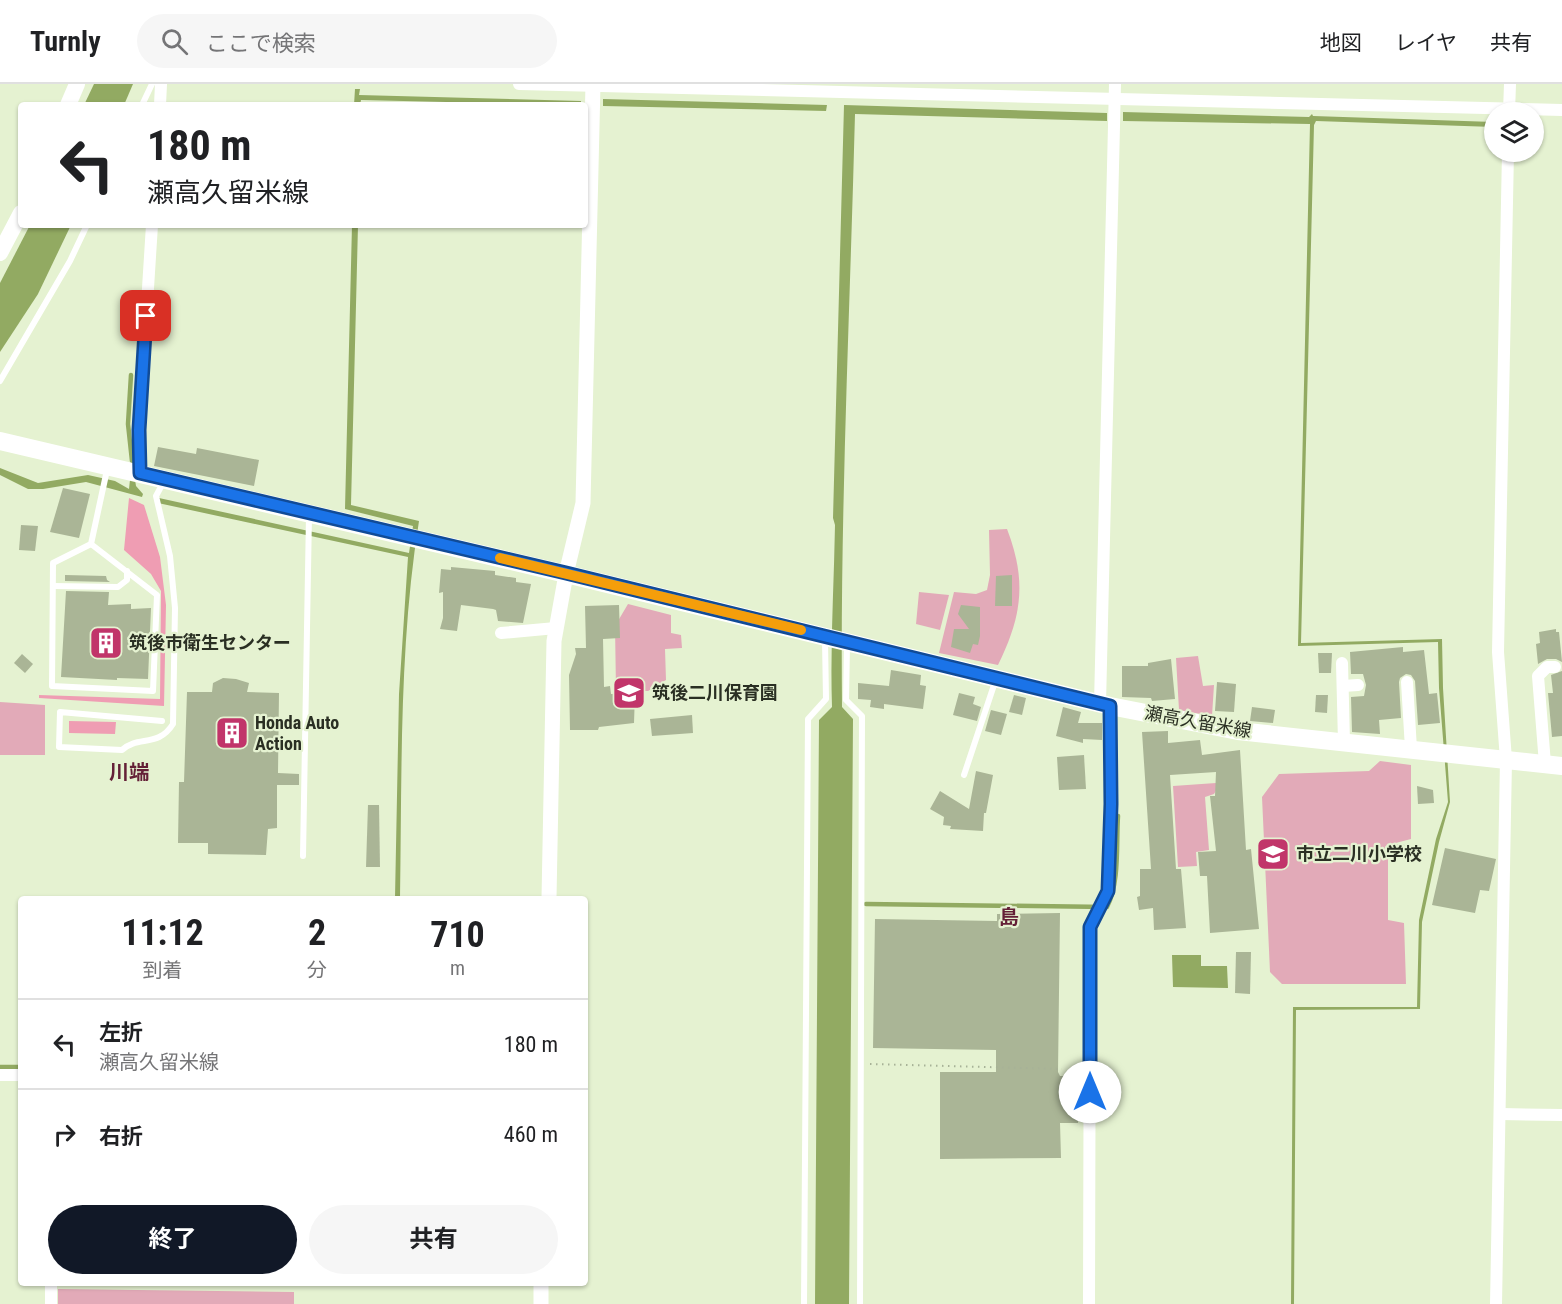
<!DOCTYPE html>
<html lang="ja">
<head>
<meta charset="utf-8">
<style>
	:root { --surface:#fff; --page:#f6f6f6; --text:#202124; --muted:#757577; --line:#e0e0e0; --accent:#111827 }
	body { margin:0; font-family:"Roboto Condensed","Noto Sans JP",sans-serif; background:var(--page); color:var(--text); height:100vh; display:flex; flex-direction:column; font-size:22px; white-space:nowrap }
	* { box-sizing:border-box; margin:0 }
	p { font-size:20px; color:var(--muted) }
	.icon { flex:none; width:33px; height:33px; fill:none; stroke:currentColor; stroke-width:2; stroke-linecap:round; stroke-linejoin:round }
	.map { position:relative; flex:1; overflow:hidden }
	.side { position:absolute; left:18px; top:812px; width:570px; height:390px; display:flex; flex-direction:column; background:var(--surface); border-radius:6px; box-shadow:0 2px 4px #0004 }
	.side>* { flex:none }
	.banner { position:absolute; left:18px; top:18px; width:570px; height:126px; border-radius:6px; box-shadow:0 2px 4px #0004; background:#fff; color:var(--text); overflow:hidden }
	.fabs { position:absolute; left:1484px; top:18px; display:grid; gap:12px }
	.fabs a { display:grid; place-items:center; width:60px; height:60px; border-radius:50%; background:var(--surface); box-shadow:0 2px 4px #0004; font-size:30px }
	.pin { position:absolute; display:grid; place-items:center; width:51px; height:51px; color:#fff; margin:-26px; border-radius:12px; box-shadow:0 3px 9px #0006 }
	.me { position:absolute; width:66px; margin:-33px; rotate:0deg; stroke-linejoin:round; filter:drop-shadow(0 0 4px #0008) }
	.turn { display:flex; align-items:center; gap:21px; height:126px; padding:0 30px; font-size:27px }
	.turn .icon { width:78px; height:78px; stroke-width:2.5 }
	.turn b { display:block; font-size:42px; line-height:51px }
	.eta { display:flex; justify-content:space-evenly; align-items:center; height:102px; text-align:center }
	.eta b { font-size:36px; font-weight:700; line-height:42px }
	.primary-button { display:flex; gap:12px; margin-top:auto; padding:12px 30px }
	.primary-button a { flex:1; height:69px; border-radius:36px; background:var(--accent); color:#fff; font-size:24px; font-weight:700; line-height:69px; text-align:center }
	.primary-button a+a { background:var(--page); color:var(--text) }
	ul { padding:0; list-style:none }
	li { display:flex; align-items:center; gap:18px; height:90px; padding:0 30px; border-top:2px solid var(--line) }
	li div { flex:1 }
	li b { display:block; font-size:22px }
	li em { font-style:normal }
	header { display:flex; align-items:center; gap:36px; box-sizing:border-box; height:84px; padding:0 30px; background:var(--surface); border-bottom:2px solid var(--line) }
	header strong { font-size:28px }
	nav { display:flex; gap:33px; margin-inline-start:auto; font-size:21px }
	.search { width:420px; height:54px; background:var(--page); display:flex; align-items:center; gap:15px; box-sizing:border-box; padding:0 21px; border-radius:33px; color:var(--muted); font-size:22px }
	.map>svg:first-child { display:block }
</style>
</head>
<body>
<header>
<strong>Turnly</strong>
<div class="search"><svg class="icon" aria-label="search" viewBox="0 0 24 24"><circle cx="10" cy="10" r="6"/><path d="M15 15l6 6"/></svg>ここで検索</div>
<nav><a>地図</a><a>レイヤ</a><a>共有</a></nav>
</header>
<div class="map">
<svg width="1562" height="1220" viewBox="0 0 1562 1220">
	<rect width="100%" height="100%" fill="#e5f2d1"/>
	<g fill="#e2aab8">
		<path d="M1007 445C1027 497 1022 532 998 581L939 569 954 508 976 510 987 506 990 491 989 446Z"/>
		<polygon points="919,508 949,511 940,546 916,540"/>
		<polygon points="628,520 671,531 671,549 681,551 682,564 665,565 666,596 648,607 616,606 615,542"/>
		<polygon points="1198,572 1203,602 1214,601 1212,632 1179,626 1176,574"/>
		<polygon points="0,618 45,621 45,671 0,671"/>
		<polygon points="1380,677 1411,681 1411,755 1388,761 1388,836 1404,839 1406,900 1282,900 1270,888 1262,713 1279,690 1369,687"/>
		<polygon points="1216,699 1217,705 1214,710 1205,713 1209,766 1196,768 1197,782 1178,783 1173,702"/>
		<polygon points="58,1205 294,1208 294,1220 58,1220"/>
	</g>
	<g fill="#ef9db3">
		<polygon points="129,414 144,421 160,473 166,521 164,622 39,614 39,611 160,615 161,507 151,490 124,466"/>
		<polygon points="69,637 116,638 115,650 69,649"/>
	</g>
	<g fill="#92aa62">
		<polygon points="94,0 133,0 124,21 84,21"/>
		<polygon points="355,5 360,5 359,11 581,17 581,21 361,16 360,21 354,21"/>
		<polygon points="603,15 827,21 826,27 603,22"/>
		<path d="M844 21 1107 29V37L855 30C850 227 840 426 842 623L853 635 849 1220H815L819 636 832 623C830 562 834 501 835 441L833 434Z"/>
		<polygon points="1123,28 1309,33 1312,30 1313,32 1494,38 1494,43 1316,37 1314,41 1301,559 1442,555 1443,604 1450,718 1439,758 1422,838 1420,925 1296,926 1294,1220 1291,1220 1293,923 1417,923 1419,836 1436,755 1448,718 1439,604 1438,558 1298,562 1310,40 1123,37"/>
		<polygon points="30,141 71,141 38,210 0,268 0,199"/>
		<path d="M352 141H358L351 421 419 437C399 561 402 689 400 814H395L399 610 408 473 158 419 159 414 409 469 413 442 345 425Z"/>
		<polygon points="132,377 136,402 143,410 142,413 86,398 43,405 28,405 0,391 0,384 38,399 88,391 115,397 129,405"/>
		<polygon points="1172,871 1201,871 1201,882 1227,882 1228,904 1173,903"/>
	</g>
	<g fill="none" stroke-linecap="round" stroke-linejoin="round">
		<g stroke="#92aa62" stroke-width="4.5">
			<polyline points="131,291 128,340 132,377"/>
			<path d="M866 820 1107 823C1120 798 1116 760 1118 732"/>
			<polyline points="0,983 21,983"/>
		</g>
	</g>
	<g fill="#aab596">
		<polygon points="158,363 196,370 197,364 259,376 254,402 154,382"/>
		<polygon points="63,404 90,410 79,454 50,448"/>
		<polygon points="21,441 38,442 35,467 19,466"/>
		<polygon points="451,483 495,487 495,491 516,494 516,498 531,500 523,539 498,537 496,526 493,525 461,521 457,547 440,545 443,534 443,508 439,509 441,485 451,486"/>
		<polygon points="65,491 106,492 107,496 110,498 65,497"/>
		<polygon points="1012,491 1012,522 995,522 996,492"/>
		<polygon points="66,507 109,508 108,521 131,520 131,525 151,524 148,595 117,594 117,596 61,593"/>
		<polygon points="619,521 620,554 603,555 604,603 610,602 611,610 635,609 634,639 599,643 598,646 570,646 569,591 576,570 575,564 586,564 585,522"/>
		<polygon points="961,521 980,523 980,552 978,561 973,560 970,569 951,563 954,545 969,545 958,530"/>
		<polygon points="1556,545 1556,548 1559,548 1562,578 1556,575 1547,575 1538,580 1536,560 1540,559 1539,548"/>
		<polygon points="1403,563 1403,568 1424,566 1429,610 1437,609 1440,639 1418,641 1415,597 1411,591 1406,590 1400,594 1399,598 1401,634 1379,636 1380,650 1352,648 1351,613 1364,612 1366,601 1363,590 1351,590 1350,568"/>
		<polygon points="1318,569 1332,569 1331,589 1319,589"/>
		<polygon points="22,570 33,580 25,589 14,579"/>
		<polygon points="1171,575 1175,615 1152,617 1151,614 1122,613 1122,582 1148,582 1148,579"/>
		<polygon points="891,586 921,591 920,601 926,602 923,625 884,620 884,625 870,623 871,616 858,615 858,599 889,602"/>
		<polygon points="1562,587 1562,652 1552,653 1548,609 1553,609 1551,591"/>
		<polygon points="223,594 236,595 249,599 247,608 279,609 278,689 299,690 299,701 277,701 277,744 268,745 266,771 208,770 208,759 178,759 179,698 184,698 187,608 212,608 213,599"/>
		<polygon points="1217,598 1236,600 1234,628 1215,627"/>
		<polygon points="959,609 975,613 973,620 981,623 977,637 953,631"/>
		<polygon points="1014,611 1026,614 1022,631 1009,628"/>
		<polygon points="1316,611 1328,611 1327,629 1315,628"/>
		<polygon points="1063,623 1081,628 1078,639 1102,639 1102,656 1083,655 1083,659 1056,652"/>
		<polygon points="1252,623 1275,626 1273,639 1250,637"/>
		<polygon points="991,626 1007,630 1001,651 985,647"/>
		<polygon points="692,631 693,649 652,652 650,635"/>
		<polygon points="1168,647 1168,659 1200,656 1202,671 1240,666 1246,766 1251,765 1259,845 1210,849 1207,792 1200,792 1198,768 1216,767 1210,712 1215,712 1216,688 1170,691 1176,785 1181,785 1186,844 1154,846 1153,824 1139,826 1137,813 1140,812 1140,785 1151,785 1142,648"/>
		<polygon points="1084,671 1086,705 1059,706 1057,673"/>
		<polygon points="976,687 993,691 986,729 984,729 983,747 950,745 951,742 943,741 944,733 930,725 940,707 969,725"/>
		<polygon points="1417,702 1433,706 1434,719 1418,720"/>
		<polygon points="368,721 379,721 380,783 366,783"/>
		<polygon points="1404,760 1406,772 1388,774 1387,761"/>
		<polygon points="1445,764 1496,775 1489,807 1480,806 1475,829 1432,821"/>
		<polygon points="1060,829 1058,988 1060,992 1079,992 1078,1039 1060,1039 1061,1074 940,1075 940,988 996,988 996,966 873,964 875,835 997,837 997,830"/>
		<polygon points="1236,868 1251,868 1250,910 1235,909"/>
	</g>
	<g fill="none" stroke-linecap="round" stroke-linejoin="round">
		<polyline stroke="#a7b297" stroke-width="2" stroke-dasharray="1.5 4.5" stroke-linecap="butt" points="870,980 1062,985"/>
		<g stroke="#fff" stroke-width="6">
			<polyline points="142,21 152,0"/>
			<polyline points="0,297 70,177 87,141"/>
			<polyline points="91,460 157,511 153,607 52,602 53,479 91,460 107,386"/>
			<polyline points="53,502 118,503 127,496 127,487"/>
			<polyline points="847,562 846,616 862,632 860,1220"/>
			<path d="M162 637 60 628 59 663 122 666C138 651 158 664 173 640L175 524 170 472 156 412 163 399"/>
			<polyline points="964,691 996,595"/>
			<polyline points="303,772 309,431"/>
			<polyline points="804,1220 808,635 826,615 825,556"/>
		</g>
		<g stroke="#fff" stroke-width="12">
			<polyline points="519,0 1562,26"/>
			<polyline points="160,21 161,0"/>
			<polyline points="1509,28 1510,0"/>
			<polyline points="140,389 139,346 152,141"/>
			<polyline points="501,549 556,544"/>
			<polyline points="1342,579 1344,658"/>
			<polyline points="1407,598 1411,665"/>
			<polyline points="1343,602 1358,601"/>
			<polyline points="1100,620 1115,0"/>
			<polyline points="1545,680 1538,592 1547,583 1555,583"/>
			<polyline points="0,991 21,991"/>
			<polyline points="1501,1030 1562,1031"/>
			<polyline points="51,1220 51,1198"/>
			<polyline points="1089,1220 1090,843 1108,807 1111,720 1110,622"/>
			<polyline points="1496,1220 1506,676 1498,568 1508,68"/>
		</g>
		<g stroke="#fff" stroke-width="15">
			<polyline points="549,814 554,557 566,490 583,419 593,0"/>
			<polyline points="541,1220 541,1198"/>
		</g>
		<g stroke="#fff" stroke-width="16">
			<polyline points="68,21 77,0"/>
			<polyline points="0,169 21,129"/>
		</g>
		<polyline stroke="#fff" stroke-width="18" points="0,357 566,490 1110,622 1238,647 1562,682"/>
	</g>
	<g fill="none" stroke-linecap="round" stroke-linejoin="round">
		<g stroke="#114b97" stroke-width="15">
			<polyline id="route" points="146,232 139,346 140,389 566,489 1110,622 1111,720 1108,807 1090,843 1090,1008"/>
		</g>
		<use href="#route" stroke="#1a73e8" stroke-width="10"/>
		<polyline stroke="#f59e0b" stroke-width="10" points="500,474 801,546"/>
	</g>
	<defs>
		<g id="building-square" transform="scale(1.725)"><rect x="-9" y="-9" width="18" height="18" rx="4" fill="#c1356a" stroke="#e5f2d1"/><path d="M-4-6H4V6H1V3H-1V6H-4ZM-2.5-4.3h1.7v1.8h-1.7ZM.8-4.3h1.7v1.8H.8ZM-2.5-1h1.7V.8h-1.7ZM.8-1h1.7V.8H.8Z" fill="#fff"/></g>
		<g id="school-square" transform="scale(1.725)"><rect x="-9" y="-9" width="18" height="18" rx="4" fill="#c1356a" stroke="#e5f2d1"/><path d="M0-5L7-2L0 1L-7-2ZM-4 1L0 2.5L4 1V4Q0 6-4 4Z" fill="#fff"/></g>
	</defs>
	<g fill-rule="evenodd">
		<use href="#building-square" x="106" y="559"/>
		<use href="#school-square" x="629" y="609"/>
		<use href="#building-square" x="232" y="649"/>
		<use href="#school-square" x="1273" y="770"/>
	</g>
	<g text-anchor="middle" stroke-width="4.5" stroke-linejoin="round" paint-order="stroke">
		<g font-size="18" font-weight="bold" fill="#2a2f23" stroke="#e5f2d1" text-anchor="start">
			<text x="129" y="565">筑後市衛生センター</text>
			<text x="652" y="615">筑後二川保育園</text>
			<text x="255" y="645">Honda Auto<tspan x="255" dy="21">Action</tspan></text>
			<text x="1296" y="776">市立二川小学校</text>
		</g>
		<g font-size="18" fill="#2a2f23" stroke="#e5f2d1">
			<text transform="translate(1198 638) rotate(10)" y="6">瀬高久留米線</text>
		</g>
		<g font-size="20" font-weight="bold" fill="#642037" stroke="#e5f2d1">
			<text x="129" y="695">川端</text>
			<text x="1009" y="840">島</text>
		</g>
	</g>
</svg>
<div class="fabs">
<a><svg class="icon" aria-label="layers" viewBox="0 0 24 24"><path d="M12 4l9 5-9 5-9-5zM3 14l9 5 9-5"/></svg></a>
</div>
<div class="pin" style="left:146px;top:232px;background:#d93025"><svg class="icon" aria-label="arrive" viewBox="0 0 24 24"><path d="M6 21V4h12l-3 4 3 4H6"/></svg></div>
<svg class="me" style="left:1090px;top:1008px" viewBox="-20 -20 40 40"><circle r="19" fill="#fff"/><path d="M0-13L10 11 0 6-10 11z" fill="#1a73e8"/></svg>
<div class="banner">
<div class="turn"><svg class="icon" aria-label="left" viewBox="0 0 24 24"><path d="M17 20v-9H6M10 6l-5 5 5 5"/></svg><div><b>180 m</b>瀬高久留米線</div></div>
</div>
<section class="side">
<div class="eta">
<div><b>11:12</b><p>到着</p></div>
<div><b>2</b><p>分</p></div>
<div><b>710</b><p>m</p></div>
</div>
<ul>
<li><svg class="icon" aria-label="left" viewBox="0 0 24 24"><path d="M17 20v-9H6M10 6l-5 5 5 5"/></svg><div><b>左折</b><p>瀬高久留米線</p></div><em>180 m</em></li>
<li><svg class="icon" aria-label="right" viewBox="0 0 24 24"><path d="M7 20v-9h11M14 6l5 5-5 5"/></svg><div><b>右折</b></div><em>460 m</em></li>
</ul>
<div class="primary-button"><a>終了</a><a>共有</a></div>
</section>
</div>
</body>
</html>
